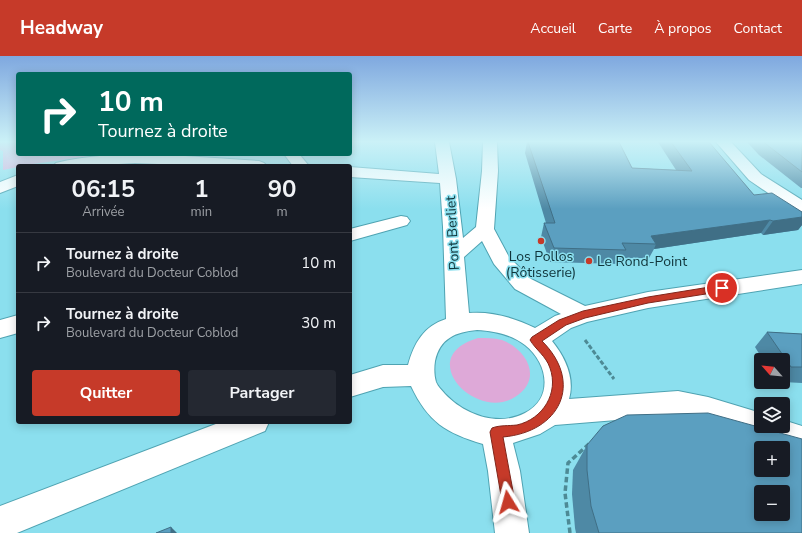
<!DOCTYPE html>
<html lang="fr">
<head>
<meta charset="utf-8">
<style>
	:root { --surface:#171b24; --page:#242831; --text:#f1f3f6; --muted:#9ea1a6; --line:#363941; --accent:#c63a29 }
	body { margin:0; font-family:"Nunito Sans",sans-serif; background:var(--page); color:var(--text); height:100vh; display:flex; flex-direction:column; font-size:15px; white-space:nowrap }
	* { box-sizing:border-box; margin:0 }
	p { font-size:13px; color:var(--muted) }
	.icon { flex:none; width:22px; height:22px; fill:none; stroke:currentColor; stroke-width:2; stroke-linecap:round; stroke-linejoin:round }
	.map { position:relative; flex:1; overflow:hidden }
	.side { position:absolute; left:16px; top:108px; width:336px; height:260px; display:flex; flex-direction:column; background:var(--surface); border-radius:4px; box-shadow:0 2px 10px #0003 }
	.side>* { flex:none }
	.guide { position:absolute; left:16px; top:16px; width:336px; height:84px; border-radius:4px; box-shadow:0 2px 10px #0003; background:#00695c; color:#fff; overflow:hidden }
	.needle { width:26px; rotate:297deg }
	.tools { position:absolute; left:754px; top:297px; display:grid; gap:8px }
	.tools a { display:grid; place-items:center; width:36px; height:36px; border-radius:4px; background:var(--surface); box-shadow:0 2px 10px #0003; font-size:20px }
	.pin { position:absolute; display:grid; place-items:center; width:34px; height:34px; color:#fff; margin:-17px; border:2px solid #fff; border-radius:50%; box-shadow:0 1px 4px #0007 }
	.me { position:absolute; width:44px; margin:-22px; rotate:352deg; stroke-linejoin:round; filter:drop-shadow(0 0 3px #0008) }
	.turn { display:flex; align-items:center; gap:14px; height:84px; padding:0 16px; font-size:18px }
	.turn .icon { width:52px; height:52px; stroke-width:2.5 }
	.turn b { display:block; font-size:28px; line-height:34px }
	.eta { display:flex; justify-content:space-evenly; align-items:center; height:68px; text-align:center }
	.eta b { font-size:24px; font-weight:700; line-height:28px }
	.primary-button { display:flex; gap:8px; margin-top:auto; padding:8px 16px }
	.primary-button a { flex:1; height:46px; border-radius:4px; background:var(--accent); color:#fff; font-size:16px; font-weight:700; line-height:46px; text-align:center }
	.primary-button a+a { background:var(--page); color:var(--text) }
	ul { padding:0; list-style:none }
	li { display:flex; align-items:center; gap:12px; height:60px; padding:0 16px; border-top:1px solid var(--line) }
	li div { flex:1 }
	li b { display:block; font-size:15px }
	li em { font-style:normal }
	header { display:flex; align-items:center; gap:24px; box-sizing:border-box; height:56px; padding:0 20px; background:var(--accent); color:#fff }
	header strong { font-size:19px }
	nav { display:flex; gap:22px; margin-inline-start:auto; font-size:14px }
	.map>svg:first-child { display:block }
</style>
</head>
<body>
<header>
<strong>Headway</strong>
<nav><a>Accueil</a><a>Carte</a><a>À propos</a><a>Contact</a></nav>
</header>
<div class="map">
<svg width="802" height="477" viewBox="0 0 802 477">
	<rect width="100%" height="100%" fill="#8bdfee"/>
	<g fill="#dea9d8">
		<polygon points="0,86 18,86 18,98 105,98 18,110 18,111 3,114 3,95 0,94"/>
		<path d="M478 282C486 282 494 282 502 284 528 294 543 324 515 341 476 366 413 301 478 282Z"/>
	</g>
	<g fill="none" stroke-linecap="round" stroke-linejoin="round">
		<g stroke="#4fa3b2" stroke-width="2">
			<g id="minor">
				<path d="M435 86H449L456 123 463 182 476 171 482 115 483 86H497L498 115 494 173 509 201 531 223 585 250 648 236 802 214V228L648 252 587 266 571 272 552 285C565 301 575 322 569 343L678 335 708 341 761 357V370H783V364L802 370V398L708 365 678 359 555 369 540 378 513 387 520 415 529 477H495L488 415 483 388C446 377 428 366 411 330L383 331 350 341V319L383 309H408C414 287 424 270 446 263L443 171 440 127 350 121V111L439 118ZM482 185 494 208 515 233 561 258 555 260 535 272C515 262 491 255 469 257L464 201ZM477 274C494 275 511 278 525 289 548 307 554 342 525 357 498 371 465 359 445 338 442 334 438 331 436 326 434 319 434 312 435 305 440 282 456 276 477 274Z"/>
				<polygon points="716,86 731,86 761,118 802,144 802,157 796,156 749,124"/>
				<path d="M155 98 259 105 264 107 267 110H206L135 107 85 110H53L56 107C88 99 121 98 155 98Z"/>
				<polygon points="284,98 299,98 309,110 293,110"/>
				<polygon points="18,119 18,130 0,137 0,126"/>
				<polygon points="401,160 407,161 410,165 407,169 350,185 350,173"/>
				<polygon points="18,259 18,277 0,282 0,264"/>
				<polygon points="221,366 269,366 265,375 17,477 0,477 0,450"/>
			</g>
		</g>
		<polyline stroke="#4d8a95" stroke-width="3" stroke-dasharray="4.5 2" stroke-linecap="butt" points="585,284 614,323"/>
		<polyline stroke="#4d8a95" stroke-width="3.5" stroke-dasharray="5.5 3" stroke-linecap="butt" points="570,477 565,437 568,407 591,386"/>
		<use href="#minor" fill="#fff" fill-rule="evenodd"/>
	</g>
	<g fill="#4e89a5">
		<polygon points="527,86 619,86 632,112 676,114 658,86 709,86 754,139 802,156 802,169 798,174 763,179 761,177 654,193 649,202 623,202 620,208 550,206 541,181 544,167 546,167 525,97"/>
		<polygon points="747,86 802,86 802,132 801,132 759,99"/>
		<polygon points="767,276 802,278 802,327 783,326 783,304 763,304 755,291"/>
		<polygon points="587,389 802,477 576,477 575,472 572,438 573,414"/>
	</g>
	<g fill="#406f86">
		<polygon points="802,161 802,169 798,174 763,179 773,165"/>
		<polygon points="770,164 761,177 654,193 656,188 651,180"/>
		<polygon points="171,471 177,477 171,477"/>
	</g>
	<g fill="#5b9fc0" stroke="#406f86" fill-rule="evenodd">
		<polygon points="528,86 619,86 632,112 692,115 671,86 709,86 754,139 772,137 802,156 802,161 773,165 770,164 651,180 656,188 622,187 626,194 554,192 544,167 555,167"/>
		<polygon points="763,86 802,86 802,116 766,88"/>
		<polygon points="767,276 802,278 802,311 791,311"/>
		<path d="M708 357 802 383V477H599L591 450 587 414V389L603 370 627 359ZM761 392H783V414H761ZM761 436H783V458H761Z"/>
		<polygon points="171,471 171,477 156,477"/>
	</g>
	<linearGradient id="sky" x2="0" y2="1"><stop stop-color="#7fa8df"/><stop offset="0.56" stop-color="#cbf1f7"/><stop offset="1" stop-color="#cbf1f7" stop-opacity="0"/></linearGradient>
	<rect width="802" height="153" fill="url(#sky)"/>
	<path fill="#c63a29" stroke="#81261b" d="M722 229 727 232 725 235 648 247 585 262 566 269 542 285C584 327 560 376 503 381L515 446 513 451 508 453 503 451 490 376 492 372C500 369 508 370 517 369 543 363 559 337 550 312 546 300 536 294 530 284L532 281 559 264 583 255 648 241Z"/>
	<g fill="#c63a29" stroke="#8bdfee" stroke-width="1.5">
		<circle cx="541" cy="185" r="4"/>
		<circle cx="589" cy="205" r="4"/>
	</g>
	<g text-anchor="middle" stroke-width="3" stroke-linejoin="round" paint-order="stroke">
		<g font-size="14" fill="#0f343a" stroke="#8bdfee">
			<text transform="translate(452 177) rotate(-93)" y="5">Pont Berliet</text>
		</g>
		<g font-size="14" fill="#0f343a" stroke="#8bdfee">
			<text x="541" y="205">Los Pollos<tspan x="541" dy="16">(Rôtisserie)</tspan></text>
			<text x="597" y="210" text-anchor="start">Le Rond-Point</text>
		</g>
	</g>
</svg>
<div class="tools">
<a><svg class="needle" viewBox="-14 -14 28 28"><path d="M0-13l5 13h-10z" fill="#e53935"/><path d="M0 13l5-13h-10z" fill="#9ea1a6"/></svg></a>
<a><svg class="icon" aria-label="layers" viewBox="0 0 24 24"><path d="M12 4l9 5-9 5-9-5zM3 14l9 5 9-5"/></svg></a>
<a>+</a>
<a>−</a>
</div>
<div class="pin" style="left:722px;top:232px;background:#d93025"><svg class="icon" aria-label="arrive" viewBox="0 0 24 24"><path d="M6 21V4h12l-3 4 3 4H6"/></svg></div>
<svg class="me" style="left:508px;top:446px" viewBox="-20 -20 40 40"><path d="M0-17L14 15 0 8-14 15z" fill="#c63a29" stroke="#fff" stroke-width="4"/></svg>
<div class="guide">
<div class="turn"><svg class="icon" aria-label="right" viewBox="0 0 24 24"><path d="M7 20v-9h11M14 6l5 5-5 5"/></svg><div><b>10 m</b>Tournez à droite</div></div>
</div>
<section class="side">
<div class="eta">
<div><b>06:15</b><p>Arrivée</p></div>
<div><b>1</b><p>min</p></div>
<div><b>90</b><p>m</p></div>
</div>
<ul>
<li><svg class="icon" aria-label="right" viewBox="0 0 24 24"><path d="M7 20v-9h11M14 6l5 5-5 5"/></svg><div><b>Tournez à droite</b><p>Boulevard du Docteur Coblod</p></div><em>10 m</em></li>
<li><svg class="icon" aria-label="right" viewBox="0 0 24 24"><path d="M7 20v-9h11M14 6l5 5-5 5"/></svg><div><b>Tournez à droite</b><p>Boulevard du Docteur Coblod</p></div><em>30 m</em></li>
</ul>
<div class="primary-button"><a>Quitter</a><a>Partager</a></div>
</section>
</div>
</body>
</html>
